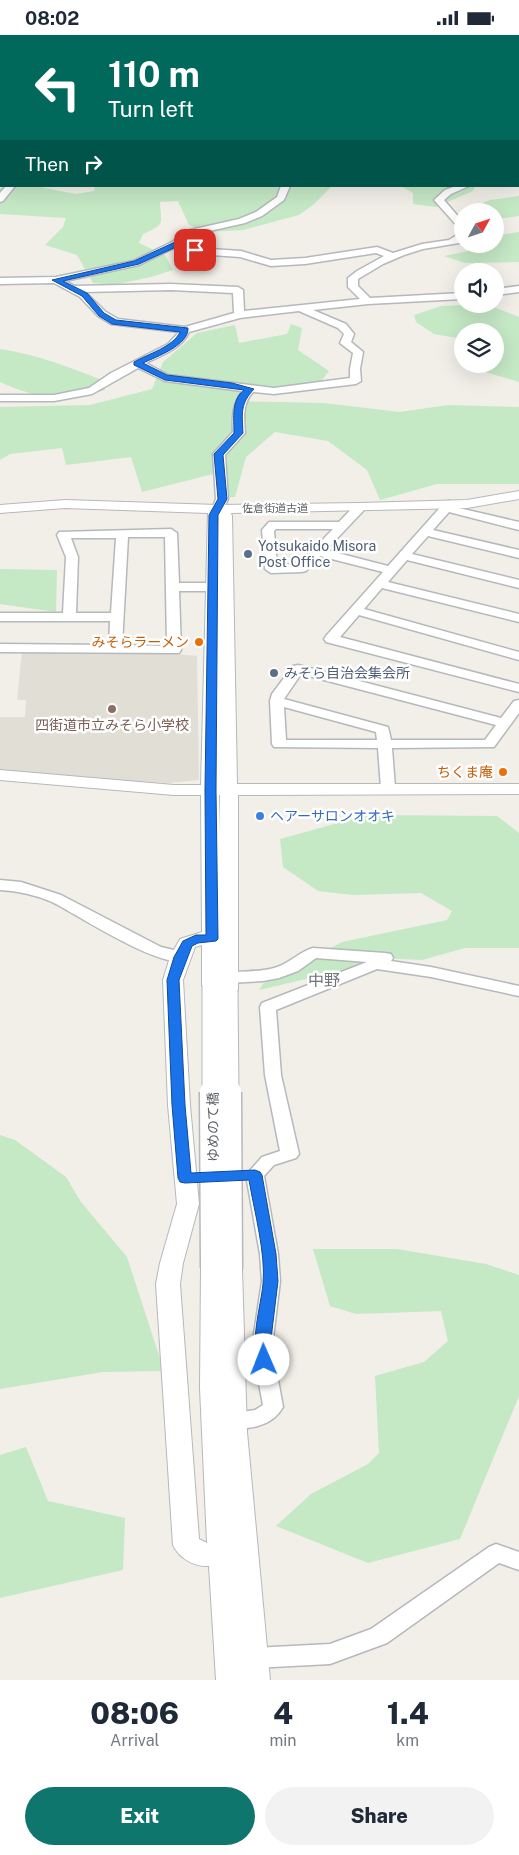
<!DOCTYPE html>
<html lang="en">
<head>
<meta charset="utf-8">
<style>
	:root { --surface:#fff; --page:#f2f2f3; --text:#1f2937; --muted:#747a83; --accent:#0f766e }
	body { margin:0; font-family:"Public Sans","Noto Sans JP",sans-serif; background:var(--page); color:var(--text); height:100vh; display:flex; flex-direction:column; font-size:19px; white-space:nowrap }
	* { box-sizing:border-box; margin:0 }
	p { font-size:16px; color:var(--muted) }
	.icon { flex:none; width:28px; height:28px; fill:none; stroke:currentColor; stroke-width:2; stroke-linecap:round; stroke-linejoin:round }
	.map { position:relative; height:1645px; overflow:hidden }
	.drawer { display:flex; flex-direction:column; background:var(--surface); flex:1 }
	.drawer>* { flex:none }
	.top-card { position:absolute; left:0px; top:0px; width:520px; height:152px; box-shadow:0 5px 20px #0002; background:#00695c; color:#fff; overflow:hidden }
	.needle { width:32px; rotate:50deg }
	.controls { position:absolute; left:454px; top:168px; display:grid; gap:10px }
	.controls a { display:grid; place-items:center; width:50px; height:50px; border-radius:50%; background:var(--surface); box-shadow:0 5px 20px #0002; font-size:25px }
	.pin { position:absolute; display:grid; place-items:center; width:42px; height:42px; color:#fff; margin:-21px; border-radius:10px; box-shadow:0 2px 8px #0006 }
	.me { position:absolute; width:55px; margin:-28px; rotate:359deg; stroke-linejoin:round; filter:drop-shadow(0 0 4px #0008) }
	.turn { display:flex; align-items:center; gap:18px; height:105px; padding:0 25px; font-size:22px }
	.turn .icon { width:65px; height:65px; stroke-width:2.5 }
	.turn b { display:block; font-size:35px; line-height:42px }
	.then { display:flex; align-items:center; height:48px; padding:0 25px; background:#0003; gap:10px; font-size:19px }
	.eta { display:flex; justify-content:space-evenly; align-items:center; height:85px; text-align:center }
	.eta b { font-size:30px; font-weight:800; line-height:35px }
	.primary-button { display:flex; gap:10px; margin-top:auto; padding:10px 25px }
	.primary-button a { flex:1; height:58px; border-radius:30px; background:var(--accent); color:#fff; font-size:20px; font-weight:800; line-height:58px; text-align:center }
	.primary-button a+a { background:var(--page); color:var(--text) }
	.status { display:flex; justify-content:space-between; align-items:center; height:35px; padding:0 25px; background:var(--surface); direction:ltr }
	.status svg { height:14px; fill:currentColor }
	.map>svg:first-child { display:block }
</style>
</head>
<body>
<div class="status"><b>08:02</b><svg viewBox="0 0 49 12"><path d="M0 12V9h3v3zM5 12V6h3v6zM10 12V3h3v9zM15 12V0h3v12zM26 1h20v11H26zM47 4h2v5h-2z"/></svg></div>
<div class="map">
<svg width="519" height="1645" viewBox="0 0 519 1645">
	<rect width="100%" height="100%" fill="#f1efe8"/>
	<polygon fill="#e1ded6" points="22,616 154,617 197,621 199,745 168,748 90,744 0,735 0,682 25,682 26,665 17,665"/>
	<g fill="#c5e8c5">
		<path d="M5 151H35L76 159 94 156 95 151H332L313 170 299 180 243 195 207 197 189 190 178 166 160 167C161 190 166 189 143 199L139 208 165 220 173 235 151 242 113 250 93 248 77 220 45 210 63 192 66 183 0 179V153Z"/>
		<polygon points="401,151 475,151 473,156 436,172 413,169 413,158"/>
		<polygon points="519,161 519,181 495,184 495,176 464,176 490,165"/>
		<polygon points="519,197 519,227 465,228 444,221 493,211 495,209 495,201"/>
		<polygon points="486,269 519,282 519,347 465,331 463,329 495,329 495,296 462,296 462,304 434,299 416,287 414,280 441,271"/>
		<polygon points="291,289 302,293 298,315 329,336 316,353 259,352 237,366 324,368 400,377 448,370 519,372 519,449 437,449 380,465 367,435 328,406 275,397 246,422 235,462 223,462 221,437 142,457 131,422 66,430 62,413 10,419 0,425 0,372 90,370 152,354 163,327 197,298 235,290 239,308 287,299"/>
		<path d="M0 314C35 319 69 332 102 345L105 355C66 367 37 364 0 347Z"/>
		<polygon points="0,534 57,535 56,577 0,569"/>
		<polygon points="367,780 497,781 519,798 519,913 465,913 422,925 378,923 361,931 259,955 264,948 342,907 447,885 452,876 421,858 353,860 318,856 283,832 280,804"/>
		<polygon points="0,1100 15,1105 66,1142 81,1167 127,1222 164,1336 103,1337 0,1354"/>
		<polygon points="313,1214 397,1214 486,1229 519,1240 519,1361 460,1504 368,1528 276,1491 311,1459 368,1429 379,1418 375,1341 424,1327 448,1306 441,1276 356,1279 330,1271"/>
		<polygon points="26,1412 48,1466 125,1483 123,1535 0,1563 0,1420"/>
	</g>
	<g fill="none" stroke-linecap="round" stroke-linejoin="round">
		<g stroke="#aadaff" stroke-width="2.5">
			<polyline points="310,0 320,1"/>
			<polyline points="200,1 211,0"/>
		</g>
		<g stroke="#b5b8bc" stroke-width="3">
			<g id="minor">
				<polygon points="183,0 191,0 192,1 184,1"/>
				<polygon points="483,0 497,0 498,1 484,1"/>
				<polygon points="6,151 15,151 3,166 0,167 0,158"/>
				<path d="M281 151H290L284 165 262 181 245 188 196 199 183 208 211 214 241 216 271 225 305 223 377 212 393 218 422 209 449 205 462 197V205L459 208 423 214 404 220 383 229 358 244V251L370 263 462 258V264L368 269 313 275 346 289 354 299 351 307 363 317 360 334 361 346 356 349 274 359 253 357C242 369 244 384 245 398L225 420 228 464 222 477 218 478 212 474 216 464 213 419 233 397C232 381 233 369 242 356L165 346 138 333 92 359 54 366H0V360H54L89 353 111 338 168 309 179 297 111 289 98 281 80 262 54 248 0 249V243L56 242 133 226 172 207 190 195 239 184 256 177 277 162ZM176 212 211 220 240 222 271 231 305 229 376 218 384 221 357 236 348 243V252L360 264 244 276 243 255 238 252 171 249 75 251 65 246 139 230ZM171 255 233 258 234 278 185 292 118 284 106 277 85 257ZM299 276 338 293 344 299 340 308 353 318 350 334V343L274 353 168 340 146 328C162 320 181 314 189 297L240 283Z"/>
				<polygon points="456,151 469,151 451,159 444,165 462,186 462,194 459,193 434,165 445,155"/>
				<polygon points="519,251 519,257 495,260 495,254"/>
				<path d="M449 466 453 467 459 473 519 487V495L449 477 433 495 519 515V523L428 501 412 519 519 545V553L407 525 388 547 519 579V587L382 553 364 574 519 617V625L359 580 340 602 519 649V657L326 607 324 604 326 601 383 537 320 521 306 536 302 537 271 538 265 534 262 495 269 487H339L356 469H364L366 472 364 475 326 515 388 531 445 467ZM276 494H333L299 529 277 530 274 496Z"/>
				<path d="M171 494 177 498 179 548H213L219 552 213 556H179L181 615 179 618 0 617V609L109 610 110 586H0V578H63L66 522 57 500 59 497ZM128 502H165L167 611 122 610ZM71 503H116L111 578H76L78 522Z"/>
				<path d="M298 630 501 683 514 666 519 665V678L494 712 392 713 395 753 393 756H383L381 753 378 713 274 712 272 709 270 666 272 659 293 631ZM301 639 496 690 485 705H391L388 692 284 664ZM284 672 376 697 377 705H286Z"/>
				<path d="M0 845 21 847 61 860 161 912 186 918 188 922 186 926C158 933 80 881 52 867 36 860 18 856 0 855Z"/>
				<path d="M313 913 385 918 391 919 393 923 391 926 431 932 519 951V961L431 942 377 934 276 975 281 1040 299 1119 296 1123 274 1130 264 1141 278 1219 280 1246 272 1312 283 1372C273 1391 246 1397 227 1391L224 1385 227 1379 255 1375 263 1370 252 1312 262 1246 260 1219 246 1140 262 1122 280 1116 265 1040 260 972 262 968 367 927 316 923 298 936 279 943 263 946 228 948 222 947 220 943 222 939C239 935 257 938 274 933 289 929 299 917 313 913Z"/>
				<polygon points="496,1509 519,1517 519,1535 499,1528 387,1608 330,1629 253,1633 245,1630 242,1623 245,1616 253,1613 330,1609 371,1594 489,1512"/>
			</g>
		</g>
		<g stroke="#b5b8bc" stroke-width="2">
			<path id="tertiary" d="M519 456V464L467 473 231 478 232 481 237 749H519V759L238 760V955L235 960 228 962 221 960 218 955 212 957 205 955 202 950V910L195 912 183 945 190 1070 199 1169 183 1228 180 1249 199 1504 207 1508 200 1353 201 1233 205 1227C213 1224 214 1226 222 1227 228 1228 229 1225 238 1228L242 1234 247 1397 270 1645H216L209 1531C194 1532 179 1523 173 1510L156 1249 160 1228 177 1169 168 1070 163 945 170 922 180 904 202 897 201 760H174L0 745V735L174 750H201L208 478 65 473 0 478V470L65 465 218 470 360 468 467 465ZM219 760H220V799Z"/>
		</g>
		<use href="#minor" fill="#fff" fill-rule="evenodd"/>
		<use href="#tertiary" fill="#fff" fill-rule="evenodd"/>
		<g stroke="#b6b7b8" stroke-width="4">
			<polyline id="rail" points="508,0 516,1"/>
		</g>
		<use href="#rail" stroke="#fff" stroke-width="2.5" stroke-dasharray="7" stroke-linecap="butt"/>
		<g stroke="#b5b8bc" stroke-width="21" stroke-linecap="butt">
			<g id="tertiary-bridge-far1">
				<polyline points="212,950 212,1058"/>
				<polyline points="228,955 229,1058"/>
			</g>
		</g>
		<g stroke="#b5b8bc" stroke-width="27" stroke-linecap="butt">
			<g id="tertiary-bridge">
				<polyline points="212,1057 213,1233"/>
				<polyline points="229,1057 230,1234"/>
			</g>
		</g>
		<use href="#tertiary-bridge-far1" stroke="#fff" stroke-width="19"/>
		<use href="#tertiary-bridge" stroke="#fff" stroke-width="24"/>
	</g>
	<path fill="#1a73e8" stroke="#114b97" d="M175 207 199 215 195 217 176 212 139 229 63 246 87 258 104 278 116 285 188 293C189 310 156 322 143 328L167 340 232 348 254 354C240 369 242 378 243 398L223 420 227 464 218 480 216 755 218 904 216 906 198 908 192 911 179 945 185 1070 191 1138 255 1135 260 1137 262 1140 276 1219 278 1246 270 1312 272 1325 269 1329 264 1330 259 1329C249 1310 261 1270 263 1249 266 1219 254 1175 249 1145L185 1148 180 1147 178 1143 172 1070 167 945 174 922 183 906 196 900H206L205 755 209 480 218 464 214 419 234 398C234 383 231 365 244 355L165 345 134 330V327C148 319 173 312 180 297L112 289 99 281 82 261 52 245 134 226Z"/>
	<g fill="#5c6f8a" stroke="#fff" stroke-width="2">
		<circle cx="248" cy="519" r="5"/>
		<circle cx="274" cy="638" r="5"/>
	</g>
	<g fill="#e8710a" stroke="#fff" stroke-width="2">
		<circle cx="199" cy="607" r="5"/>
		<circle cx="503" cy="737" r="5"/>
	</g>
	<circle fill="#8d6e63" stroke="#fff" stroke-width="2" cx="112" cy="674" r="5"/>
	<circle fill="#3f7fe0" stroke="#fff" stroke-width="2" cx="260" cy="781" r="5"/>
	<g text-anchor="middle" stroke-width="5" stroke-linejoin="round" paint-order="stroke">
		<g font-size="11" fill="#5f6368" stroke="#fff">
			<text x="275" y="477">佐倉街道古道</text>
		</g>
		<g font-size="14" fill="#4e5e75" stroke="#fff" text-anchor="start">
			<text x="258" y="516">Yotsukaido Misora<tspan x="258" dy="16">Post Office</tspan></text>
			<text x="284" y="643">みそら自治会集会所</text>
		</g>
		<g font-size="14" fill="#c56008" stroke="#fff" text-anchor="end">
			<text x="189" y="612">みそらラーメン</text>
			<text x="493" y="742">ちくま庵</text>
		</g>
		<g font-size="14" fill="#785e54" stroke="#fff">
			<text x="112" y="695">四街道市立みそら小学校</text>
		</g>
		<g font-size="14" fill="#366cbe" stroke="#fff" text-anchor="start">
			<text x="270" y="786">ヘアーサロンオオキ</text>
		</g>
		<g font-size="14" fill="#5f6368" stroke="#fff">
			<text transform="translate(213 1092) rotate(-90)" y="5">ゆめのて橋</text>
		</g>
		<g font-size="16" fill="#70757a" stroke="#fff">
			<text x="324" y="951">中野</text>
		</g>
	</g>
</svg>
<div class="controls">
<a><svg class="needle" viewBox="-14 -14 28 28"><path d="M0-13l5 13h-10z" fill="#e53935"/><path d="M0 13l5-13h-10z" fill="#747a83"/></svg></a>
<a><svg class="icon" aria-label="sound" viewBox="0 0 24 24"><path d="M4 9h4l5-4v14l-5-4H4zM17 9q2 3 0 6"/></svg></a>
<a><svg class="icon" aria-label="layers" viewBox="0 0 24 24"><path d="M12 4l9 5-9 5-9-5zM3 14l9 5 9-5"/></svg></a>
</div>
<div class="pin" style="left:195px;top:215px;background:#d93025"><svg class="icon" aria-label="arrive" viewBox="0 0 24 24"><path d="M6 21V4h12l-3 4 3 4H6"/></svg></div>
<svg class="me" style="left:264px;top:1325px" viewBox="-20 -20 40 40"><circle r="19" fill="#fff"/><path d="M0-13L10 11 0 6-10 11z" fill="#1a73e8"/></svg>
<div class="top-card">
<div class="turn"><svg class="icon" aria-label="left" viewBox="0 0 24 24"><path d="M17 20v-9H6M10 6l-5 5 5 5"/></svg><div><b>110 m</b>Turn left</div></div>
<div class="then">Then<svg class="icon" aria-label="right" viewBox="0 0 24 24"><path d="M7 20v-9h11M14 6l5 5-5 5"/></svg></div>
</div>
</div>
<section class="drawer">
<div class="eta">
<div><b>08:06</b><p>Arrival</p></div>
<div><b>4</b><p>min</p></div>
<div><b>1.4</b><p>km</p></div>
</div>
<div class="primary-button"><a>Exit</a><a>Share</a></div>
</section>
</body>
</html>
